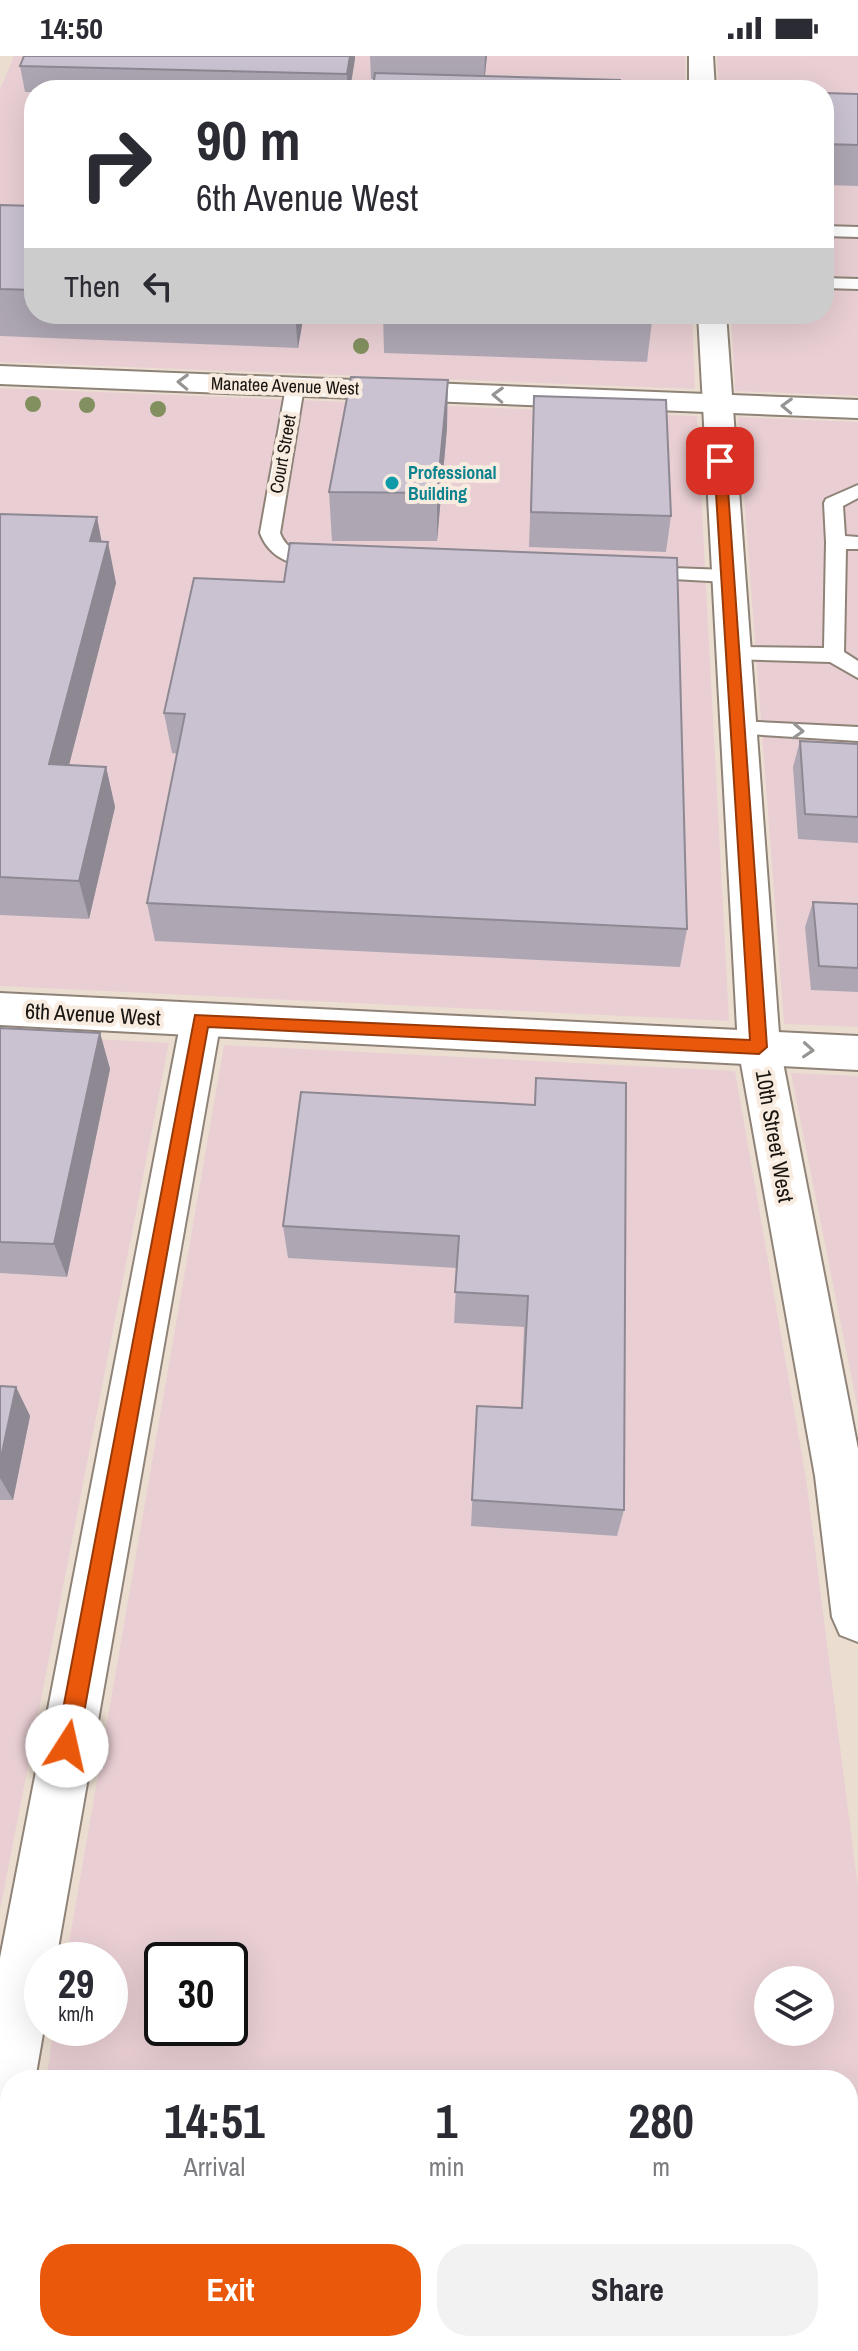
<!DOCTYPE html>
<html lang="en">
<head>
<meta charset="utf-8">
<style>
	:root { --surface:#fff; --page:#f2f2f3; --text:#2b2b33; --muted:#7c7c81; --accent:#ea580c }
	body { margin:0; font-family:"Archivo Narrow",sans-serif; background:var(--page); color:var(--text); height:100vh; display:flex; flex-direction:column; font-size:30px; white-space:nowrap }
	* { box-sizing:border-box; margin:0 }
	p { font-size:26px; color:var(--muted) }
	.icon { flex:none; width:44px; height:44px; fill:none; stroke:currentColor; stroke-width:2; stroke-linecap:round; stroke-linejoin:round }
	.map { position:relative; flex:1; overflow:hidden }
	.drawer { position:absolute; left:0px; top:2014px; width:858px; height:282px; display:flex; flex-direction:column; background:var(--surface); border-radius:32px 32px 0 0; box-shadow:0 8px 32px #0002 }
	.drawer>* { flex:none }
	.banner { position:absolute; left:24px; top:24px; width:810px; height:244px; border-radius:32px; box-shadow:0 8px 32px #0002; background:#fff; color:var(--text); overflow:hidden }
	.tools { position:absolute; left:754px; top:1910px; display:grid; gap:16px }
	.tools a { display:grid; place-items:center; width:80px; height:80px; border-radius:50%; background:var(--surface); box-shadow:0 8px 32px #0002; font-size:40px }
	.speed { position:absolute; left:24px; top:1886px; display:flex; gap:16px; font-size:40px; font-weight:700; text-align:center }
	.speed>* { display:grid; place-content:center; width:104px; height:104px; border-radius:50%; background:var(--surface); box-shadow:0 8px 32px #0002; line-height:1 }
	.speed small { font-size:20px; font-weight:400 }
	.speed .limit { border:4px solid #111; border-radius:12px; background:#fff; color:#111 }
	.pin { position:absolute; display:grid; place-items:center; width:68px; height:68px; color:#fff; margin:-34px; border-radius:16px; box-shadow:0 4px 12px #0006 }
	.me { position:absolute; width:88px; margin:-44px; rotate:10deg; stroke-linejoin:round; filter:drop-shadow(0 0 6px #0008) }
	.turn { display:flex; align-items:center; gap:28px; height:168px; padding:0 40px; font-size:36px }
	.turn .icon { width:104px; height:104px; stroke-width:2.5 }
	.turn b { display:block; font-size:56px; line-height:68px }
	.then { display:flex; align-items:center; height:76px; padding:0 40px; background:#0003; gap:16px; font-size:30px }
	.eta { display:flex; justify-content:space-evenly; align-items:center; height:136px; text-align:center }
	.eta b { font-size:48px; font-weight:700; line-height:56px }
	.primary-button { display:flex; gap:16px; margin-top:auto; padding:16px 40px }
	.primary-button a { flex:1; height:92px; border-radius:32px; background:var(--accent); color:#fff; font-size:32px; font-weight:700; line-height:92px; text-align:center }
	.primary-button a+a { background:var(--page); color:var(--text) }
	.status { display:flex; justify-content:space-between; align-items:center; height:56px; padding:0 40px; background:var(--surface); direction:ltr }
	.status svg { height:22px; fill:currentColor }
	.map>svg:first-child { display:block }
</style>
</head>
<body>
<div class="status"><b>14:50</b><svg viewBox="0 0 49 12"><path d="M0 12V9h3v3zM5 12V6h3v6zM10 12V3h3v9zM15 12V0h3v12zM26 1h20v11H26zM47 4h2v5h-2z"/></svg></div>
<div class="map">
<svg width="858" height="2295" viewBox="0 0 858 2295">
	<rect width="100%" height="100%" fill="#ebded1"/>
	<g fill="#e9cfd4" fill-rule="evenodd">
		<polygon points="14,0 685,0 685,34 34,34 34,258 692,258 695,333 0,306 0,33"/>
		<polygon points="717,0 858,0 858,340 735,335 731,258 824,258 824,34 719,34"/>
		<polygon points="0,332 697,360 729,965 0,930"/>
		<polygon points="738,361 858,366 858,971 784,968"/>
		<polygon points="0,978 169,987 0,1854"/>
		<path d="M224 989 735 1015 806 1422 858 1832V2295H363L259 2286H848V2024H46L54 1972H110V1904H66ZM162 1904H230V1972H162ZM768 1924H820V1976H768Z"/>
		<polygon points="791,1017 858,1020 858,1354"/>
	</g>
	<g fill="none" stroke-linecap="round" stroke-linejoin="round">
		<g stroke="#8f8378" stroke-width="4">
			<g id="service">
				<polygon points="824,170 858,171 858,181 824,180"/>
				<polygon points="824,222 858,223 858,233 824,232"/>
				<path d="M295 326 304 331 280 477C288 499 309 497 328 502L331 506 321 512C295 510 270 504 260 477L286 331Z"/>
				<polygon points="858,429 858,442 843,450 845,480 858,481 858,493 846,493 844,596 858,605 858,622 830,606 726,603 723,598 726,593 733,591 824,592 826,486 824,447 826,443"/>
				<polygon points="644,511 727,514 737,520 727,526 637,521 634,517"/>
				<polygon points="738,665 858,671 858,685 731,677 727,672 731,667"/>
			</g>
		</g>
		<g stroke="#8f8378" stroke-width="4">
			<g id="minor">
				<polygon points="689,0 713,0 715,34 689,34"/>
				<polygon points="698,258 726,258 780,991 858,1393 858,1586 840,1579 832,1561 815,1420 738,991"/>
				<polygon points="201,948 215,953 221,964 56,1904 42,1904 42,1972 44,1972 35,2024 10,2024 10,2082 0,2086 0,1902 181,964 187,953"/>
			</g>
		</g>
		<g stroke="#8f8378" stroke-width="4">
			<g id="secondary">
				<polygon points="0,310 858,344 858,362 0,328"/>
				<polygon points="0,937 858,980 858,1014 0,969"/>
			</g>
		</g>
		<use href="#service" fill="#fff" fill-rule="evenodd"/>
		<use href="#minor" fill="#fff" fill-rule="evenodd"/>
		<use href="#secondary" fill="#fff" fill-rule="evenodd"/>
	</g>
	<g fill="#828f5e">
		<circle cx="361" cy="290" r="8"/>
		<circle cx="33" cy="348" r="8"/>
		<circle cx="87" cy="349" r="8"/>
		<circle cx="158" cy="353" r="8"/>
	</g>
	<g fill="#aea7b3">
		<polygon points="24,0 355,0 350,31 373,32 374,23 371,23 370,0 487,0 485,20 620,34 34,34 34,36 25,36 20,10"/>
		<polygon points="824,37 858,38 858,130 824,129"/>
		<polygon points="0,149 34,150 34,258 304,258 298,292 0,280"/>
		<polygon points="383,258 652,258 652,265 647,306 384,297"/>
		<polygon points="534,340 671,460 666,496 529,491"/>
		<polygon points="447,372 437,485 332,485 329,436"/>
		<polygon points="0,458 102,486 116,527 69,709 106,711 115,751 89,863 0,859"/>
		<polygon points="194,522 687,873 680,911 155,885 147,847 177,698 172,697 164,657"/>
		<polygon points="800,685 858,688 858,787 798,783 793,711"/>
		<polygon points="813,846 858,848 858,936 811,934 805,871"/>
		<polygon points="0,972 100,977 110,1013 67,1221 0,1217"/>
		<polygon points="536,1022 624,1454 617,1480 471,1470 477,1350 521,1352 524,1271 454,1267 457,1212 288,1202 283,1170 534,1049"/>
		<polygon points="0,1330 16,1331 30,1360 13,1444 0,1444 0,1445"/>
	</g>
	<g fill="#8d8892">
		<polygon points="350,0 355,0 355,3 350,34 347,34 347,18"/>
		<polygon points="485,0 487,0 484,26"/>
		<polygon points="295,258 304,258 298,292"/>
		<polygon points="448,324 447,372 437,485 437,437"/>
		<polygon points="97,461 104,498 108,486 116,527 59,748 49,708 90,485"/>
		<polygon points="106,711 115,751 89,863 79,825"/>
		<polygon points="100,977 110,1013 67,1221 54,1188"/>
		<polygon points="16,1331 30,1360 13,1444 0,1422 0,1406"/>
	</g>
	<g fill="#cac2d0" stroke="#8d8892" stroke-width="2">
		<polygon points="24,0 350,0 347,18 20,10"/>
		<polygon points="375,17 620,24 620,34 342,34 342,30 373,32"/>
		<polygon points="824,37 858,38 858,89 824,88"/>
		<polygon points="0,149 34,150 34,234 0,233"/>
		<polygon points="456,258 652,258 652,265"/>
		<polygon points="351,321 448,324 437,437 329,436"/>
		<polygon points="534,340 666,344 671,460 531,456"/>
		<polygon points="0,458 97,461 90,485 108,486 49,708 106,711 79,825 0,821"/>
		<polygon points="290,487 677,502 687,873 147,847 185,658 164,657 194,522 284,526"/>
		<polygon points="800,685 858,688 858,761 805,758"/>
		<polygon points="813,846 858,848 858,912 819,910"/>
		<polygon points="0,972 100,977 54,1188 0,1186"/>
		<polygon points="536,1022 626,1027 624,1454 472,1444 477,1350 522,1352 528,1240 455,1236 459,1180 283,1170 301,1036 535,1049"/>
		<polygon points="0,1330 16,1331 0,1406"/>
	</g>
	<defs><path id="oneway-chevron" d="M-2-3.5L2.5 0L-2 3.5" fill="none" stroke-width="1.6" stroke-linecap="round" stroke-linejoin="round" transform="scale(2)"/></defs>
	<g stroke="#979593">
		<use href="#oneway-chevron" transform="translate(183 326) rotate(-178)"/>
		<use href="#oneway-chevron" transform="translate(498 339) rotate(-178)"/>
		<use href="#oneway-chevron" transform="translate(787 350) rotate(-178)"/>
		<use href="#oneway-chevron" transform="translate(798 675) rotate(3)"/>
		<use href="#oneway-chevron" transform="translate(808 994) rotate(4)"/>
	</g>
	<polygon fill="#ea580c" stroke="#983908" stroke-width="2" points="720,401 726,405 767,991 759,998 208,971 78,1690 75,1698 67,1701 59,1698 56,1690 195,959 750,984 714,405"/>
	<circle fill="#0f9aa8" stroke="#f8ebdf" stroke-width="3" cx="392" cy="427" r="8"/>
	<g text-anchor="middle" stroke-width="8" stroke-linejoin="round" paint-order="stroke">
		<g font-size="18" fill="#181410" stroke="#f8ebdf">
			<text transform="translate(285 330) rotate(2)" y="6">Manatee Avenue West</text>
			<text transform="translate(283 398) rotate(-80)" y="6">Court Street</text>
		</g>
		<g font-size="18" font-weight="bold" fill="#0d838f" stroke="#f8ebdf" text-anchor="start">
			<text x="408" y="423">Professional<tspan x="408" dy="21">Building</tspan></text>
		</g>
		<g font-size="22" fill="#181410" stroke="#f8ebdf">
			<text transform="translate(93 958) rotate(3)" y="8">6th Avenue West</text>
			<text transform="translate(775 1080) rotate(80)" y="8">10th Street West</text>
		</g>
	</g>
</svg>
<div class="tools">
<a><svg class="icon" aria-label="layers" viewBox="0 0 24 24"><path d="M12 4l9 5-9 5-9-5zM3 14l9 5 9-5"/></svg></a>
</div>
<div class="speed"><div>29<small>km/h</small></div><div class="limit">30</div></div>
<div class="pin" style="left:720px;top:405px;background:#d93025"><svg class="icon" aria-label="arrive" viewBox="0 0 24 24"><path d="M6 21V4h12l-3 4 3 4H6"/></svg></div>
<svg class="me" style="left:67px;top:1690px" viewBox="-20 -20 40 40"><circle r="19" fill="#fff"/><path d="M0-13L10 11 0 6-10 11z" fill="#ea580c"/></svg>
<div class="banner">
<div class="turn"><svg class="icon" aria-label="right" viewBox="0 0 24 24"><path d="M7 20v-9h11M14 6l5 5-5 5"/></svg><div><b>90 m</b>6th Avenue West</div></div>
<div class="then">Then<svg class="icon" aria-label="left" viewBox="0 0 24 24"><path d="M17 20v-9H6M10 6l-5 5 5 5"/></svg></div>
</div>
<section class="drawer">
<div class="eta">
<div><b>14:51</b><p>Arrival</p></div>
<div><b>1</b><p>min</p></div>
<div><b>280</b><p>m</p></div>
</div>
<div class="primary-button"><a>Exit</a><a>Share</a></div>
</section>
</div>
</body>
</html>
